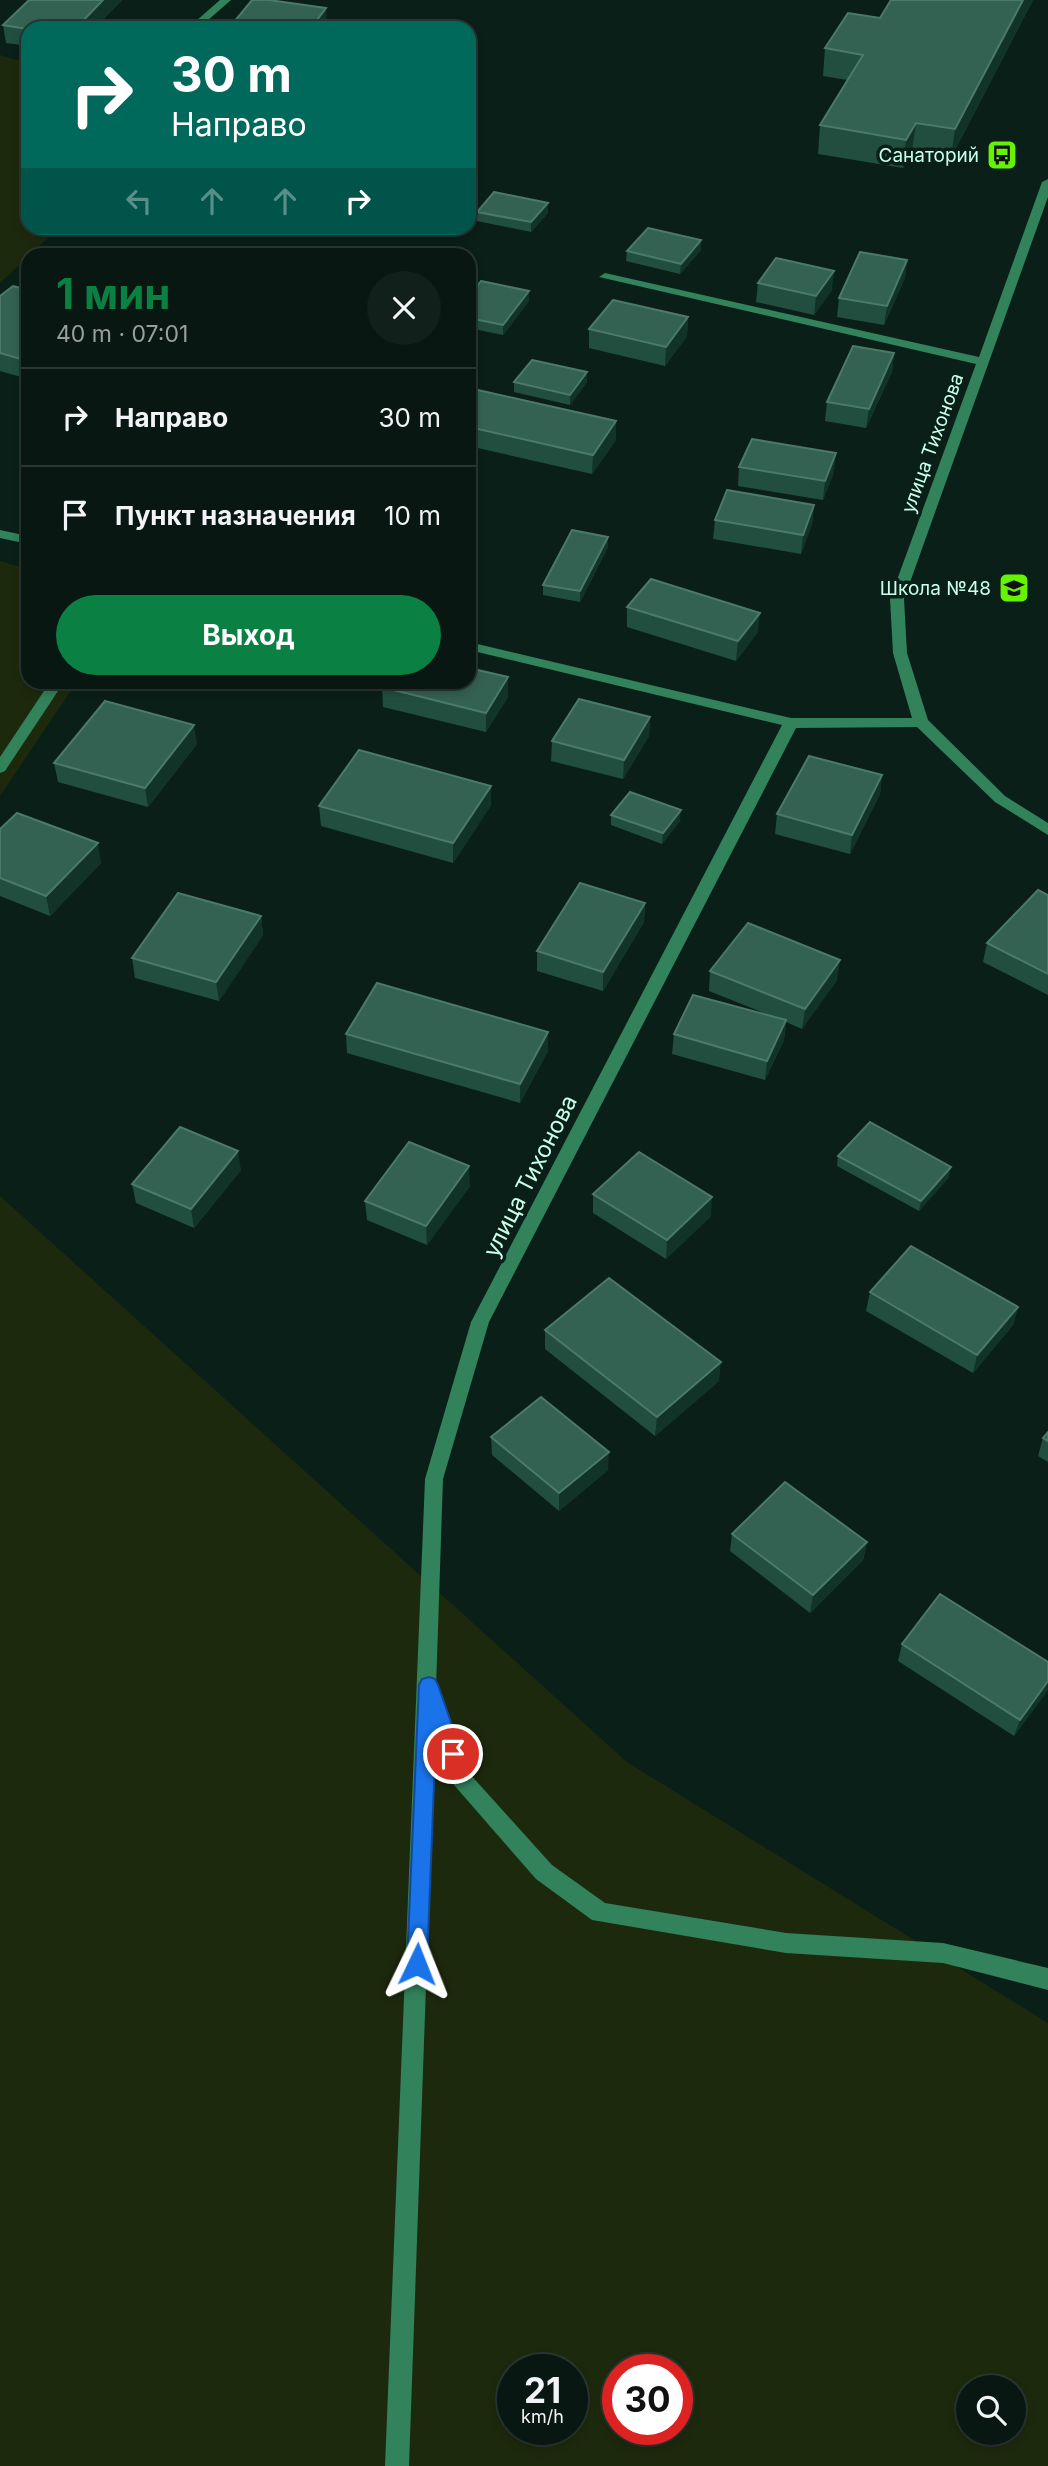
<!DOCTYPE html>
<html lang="ru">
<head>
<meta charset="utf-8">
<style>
	:root { --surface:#081712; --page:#11201b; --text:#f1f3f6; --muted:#989f9f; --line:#293632; --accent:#0b8043 }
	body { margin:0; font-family:Inter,sans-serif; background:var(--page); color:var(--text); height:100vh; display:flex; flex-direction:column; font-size:26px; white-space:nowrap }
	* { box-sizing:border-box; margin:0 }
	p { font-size:23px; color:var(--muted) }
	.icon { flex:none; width:38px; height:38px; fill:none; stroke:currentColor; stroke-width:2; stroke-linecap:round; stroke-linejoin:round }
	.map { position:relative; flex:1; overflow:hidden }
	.details { position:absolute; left:21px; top:248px; width:455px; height:441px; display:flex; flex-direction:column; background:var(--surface); border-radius:21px; box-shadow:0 4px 10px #0003,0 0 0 2px var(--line) }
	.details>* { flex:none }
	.banner { position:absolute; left:21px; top:21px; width:455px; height:214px; border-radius:21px; box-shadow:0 4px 10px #0003,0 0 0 2px var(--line); background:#00695c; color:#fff; overflow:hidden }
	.buttons { position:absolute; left:956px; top:2375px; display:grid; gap:14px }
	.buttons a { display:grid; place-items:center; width:70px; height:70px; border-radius:50%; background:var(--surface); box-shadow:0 4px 10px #0003,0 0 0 2px var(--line); font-size:35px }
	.speed { position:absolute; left:497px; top:2354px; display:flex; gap:14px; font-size:35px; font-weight:700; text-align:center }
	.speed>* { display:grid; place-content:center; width:91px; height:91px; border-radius:50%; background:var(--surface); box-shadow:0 4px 10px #0003,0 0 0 2px var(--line); line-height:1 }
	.speed small { font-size:18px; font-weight:400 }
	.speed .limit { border:10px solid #d22; background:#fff; color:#111 }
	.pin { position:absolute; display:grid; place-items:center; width:60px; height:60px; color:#fff; margin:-30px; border:4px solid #fff; border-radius:50%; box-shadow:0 2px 7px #0007 }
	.me { position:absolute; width:77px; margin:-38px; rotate:2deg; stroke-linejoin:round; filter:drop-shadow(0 0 5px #0008) }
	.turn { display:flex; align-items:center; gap:24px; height:147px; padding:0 35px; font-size:32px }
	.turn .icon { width:91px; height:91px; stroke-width:2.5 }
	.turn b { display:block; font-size:49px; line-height:60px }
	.lanes { display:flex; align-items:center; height:66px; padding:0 35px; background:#0003; justify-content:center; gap:35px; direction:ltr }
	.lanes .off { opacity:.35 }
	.round { display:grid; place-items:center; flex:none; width:74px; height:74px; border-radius:37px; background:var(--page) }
	.head { display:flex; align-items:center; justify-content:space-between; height:119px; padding:0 35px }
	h1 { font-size:42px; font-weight:700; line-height:52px; color:var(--accent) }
	.primary-button { display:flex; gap:14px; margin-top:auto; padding:14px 35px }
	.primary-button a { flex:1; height:80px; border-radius:42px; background:var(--accent); color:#fff; font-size:28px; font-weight:700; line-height:80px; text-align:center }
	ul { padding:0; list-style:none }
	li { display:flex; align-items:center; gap:21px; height:98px; padding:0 35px; border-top:2px solid var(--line) }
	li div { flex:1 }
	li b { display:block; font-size:26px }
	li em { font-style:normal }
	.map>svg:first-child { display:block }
</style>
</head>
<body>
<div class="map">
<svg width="1048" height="2466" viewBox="0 0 1048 2466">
	<rect width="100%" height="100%" fill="#0a1f18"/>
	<g fill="#1d290d" fill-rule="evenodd">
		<polygon points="0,55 28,63 28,228 58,228 0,283"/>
		<polygon points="0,561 28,569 28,682 76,683 0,796"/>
		<path d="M0 1196 627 1762 1048 2023V2466H0ZM513 2370H572V2429H513ZM618 2370H677V2429H618ZM968 2387H1013V2432H968Z"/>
	</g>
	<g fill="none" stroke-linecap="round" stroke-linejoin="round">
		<g fill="#32825b" fill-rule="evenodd">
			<polygon points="220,0 231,0 199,28 188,28"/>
			<polygon points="1048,179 1048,197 904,599 907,653 928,720 1005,796 1048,823 1048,835 995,802 917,727 796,728 489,1322 443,1479 436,1688 442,1695 469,1773 552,1865 605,1903 786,1933 943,1943 1048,1968 1048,1990 943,1963 786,1953 592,1920 536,1879 454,1785 435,1732 409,2466 385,2466 425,1479 471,1322 782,725 469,650 469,642 791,718 912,718 893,653 890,599 976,364 599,277 605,273 979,357 1042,182"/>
			<polygon points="0,530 28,536 28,544 0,538"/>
			<polygon points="50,682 64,682 5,771 0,773 0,757"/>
		</g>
	</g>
	<g fill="#224e40">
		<polygon points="891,0 1033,0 951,158 912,151 903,168 818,154 820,125 847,80 823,76 825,48 880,18"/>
		<polygon points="3,25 28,28 28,46 6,43"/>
		<polygon points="548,203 548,213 531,232 477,221 477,212"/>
		<polygon points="701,250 680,274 626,261 627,251"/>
		<polygon points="907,260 905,278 884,325 837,317 839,298"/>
		<polygon points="758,283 832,290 814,315 756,302"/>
		<polygon points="28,290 28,379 0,371 0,296"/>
		<polygon points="529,291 529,301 503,335 469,328 469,297"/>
		<polygon points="688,317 687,336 665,366 589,348 589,329"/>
		<polygon points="894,353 892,372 866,428 825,421 827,402"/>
		<polygon points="587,372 587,382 570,405 514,392 514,382"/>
		<polygon points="469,388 616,440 592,474 469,446"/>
		<polygon points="739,467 834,472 823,500 738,486"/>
		<polygon points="814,505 812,524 801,554 713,539 715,520"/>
		<polygon points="608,537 608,547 580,602 543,595 543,585"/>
		<polygon points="627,607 758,632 736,661 627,627"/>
		<polygon points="249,682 274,682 268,688"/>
		<polygon points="382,687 508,697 486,732 383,707"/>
		<polygon points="650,717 649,736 623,779 551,761 552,741"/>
		<polygon points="197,744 148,807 58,782 54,763"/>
		<polygon points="882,775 880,794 850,854 775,834 777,814"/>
		<polygon points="491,805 453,863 321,826 319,806"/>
		<polygon points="611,815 680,821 662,844 611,825"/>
		<polygon points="0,829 101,863 50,916 0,896"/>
		<polygon points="1048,895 1048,995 983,962 987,943"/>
		<polygon points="645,903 644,922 603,991 537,971 537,951"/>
		<polygon points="261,916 263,935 219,1001 135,978 132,958"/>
		<polygon points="710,971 837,980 802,1029 786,1022 784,1040 765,1080 672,1054 674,1034 774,1017 709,991"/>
		<polygon points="346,1034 548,1051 520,1103 347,1053"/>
		<polygon points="838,1156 949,1177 919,1211 837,1166"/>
		<polygon points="241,1170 194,1228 136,1203 132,1184"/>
		<polygon points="470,1186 427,1245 367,1220 365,1201"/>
		<polygon points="593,1194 711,1216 666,1259 593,1213"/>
		<polygon points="870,1292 1018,1307 1013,1325 973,1373 866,1311"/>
		<polygon points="545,1330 719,1381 655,1436 545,1349"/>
		<polygon points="1048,1432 1048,1462 1038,1456 1043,1438"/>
		<polygon points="491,1437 608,1470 559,1511 492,1455"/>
		<polygon points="732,1534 867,1542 863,1560 810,1613 730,1551"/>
		<polygon points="902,1644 1048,1662 1048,1690 1014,1736 898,1661"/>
	</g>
	<g fill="#113328">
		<polygon points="103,0 123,0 95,28 76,28"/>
		<polygon points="1023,0 1033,0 951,158 955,129"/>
		<polygon points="326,8 327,25 325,28 311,28"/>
		<polygon points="916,123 912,151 903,168 906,140"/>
		<polygon points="548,203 548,213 531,232 531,222"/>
		<polygon points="701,240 701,250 680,274 681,264"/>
		<polygon points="907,260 905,278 884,325 887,306"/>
		<polygon points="834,271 832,290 814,315 816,296"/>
		<polygon points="529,291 529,301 503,335 503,325"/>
		<polygon points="688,317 687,336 665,366 666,347"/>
		<polygon points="894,353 892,372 866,428 869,409"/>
		<polygon points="587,372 587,382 570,405 570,395"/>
		<polygon points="616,421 616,440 592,474 593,455"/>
		<polygon points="836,453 834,472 823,500 825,481"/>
		<polygon points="814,505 812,524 801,554 803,535"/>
		<polygon points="608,537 608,547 580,602 580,591"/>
		<polygon points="760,613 758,632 736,661 738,641"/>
		<polygon points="508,677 508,697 486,732 486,713"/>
		<polygon points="268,682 274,682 268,688"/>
		<polygon points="650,717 649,736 623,779 624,760"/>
		<polygon points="194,725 197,744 148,807 145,788"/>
		<polygon points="882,775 880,794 850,854 852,835"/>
		<polygon points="491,786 491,805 453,863 453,843"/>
		<polygon points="681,810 680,821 662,844 663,833"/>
		<polygon points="98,843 101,863 50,916 46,896"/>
		<polygon points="645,903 644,922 603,991 603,972"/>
		<polygon points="261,916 263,935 219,1001 216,982"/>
		<polygon points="840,960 837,980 802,1029 805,1009"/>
		<polygon points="786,1020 784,1040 765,1080 767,1061"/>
		<polygon points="548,1032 548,1051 520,1103 520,1084"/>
		<polygon points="238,1151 241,1170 194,1228 191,1209"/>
		<polygon points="469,1166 470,1186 427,1245 426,1226"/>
		<polygon points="951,1167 949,1177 919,1211 921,1201"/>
		<polygon points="712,1197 711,1216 666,1259 667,1240"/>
		<polygon points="1018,1307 1013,1325 973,1373 977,1355"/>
		<polygon points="721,1362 719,1381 655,1436 657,1417"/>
		<polygon points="609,1452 608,1470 559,1511 559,1493"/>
		<polygon points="867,1542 863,1560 810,1613 813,1595"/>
		<polygon points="1048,1681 1048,1690 1014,1736 1020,1720"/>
	</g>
	<g fill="#336152" stroke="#4b7a6a" stroke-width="2">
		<polygon points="29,0 103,0 76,28 28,28 28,29 3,25"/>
		<polygon points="252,0 269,0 326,8 311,28 229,28"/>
		<polygon points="891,0 1023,0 955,129 916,123 906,140 820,125 863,55 825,48 848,13 880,18"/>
		<polygon points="494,192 548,203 531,222 477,212"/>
		<polygon points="648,228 701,240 681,264 627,251"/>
		<polygon points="860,252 907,260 887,306 839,298"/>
		<polygon points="776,258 834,271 816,296 758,283"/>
		<polygon points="481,281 529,291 503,325 469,318 469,297"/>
		<polygon points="13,286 28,290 28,361 0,353 0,296"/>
		<polygon points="613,300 688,317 666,347 589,329"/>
		<polygon points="853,346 894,353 869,409 827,402"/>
		<polygon points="532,360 587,372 570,395 514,382"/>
		<polygon points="469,388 616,421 593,455 469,427"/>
		<polygon points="752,439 836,453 825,481 739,467"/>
		<polygon points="727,490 814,505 803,535 715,520"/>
		<polygon points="572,530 608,537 580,591 543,585"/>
		<polygon points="651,579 760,613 738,641 627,607"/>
		<polygon points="469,668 508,677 486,713 382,687 385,682 469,682"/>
		<polygon points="579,699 650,717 624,760 552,741"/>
		<polygon points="105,701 194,725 145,788 54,763"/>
		<polygon points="359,750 491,786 453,843 319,806"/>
		<polygon points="809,756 882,775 852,835 777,814"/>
		<polygon points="630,792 681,810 663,833 611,815"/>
		<polygon points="17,813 98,843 46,896 0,878 0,829"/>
		<polygon points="580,883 645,903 603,972 537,951"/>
		<polygon points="1038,890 1048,895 1048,974 987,943"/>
		<polygon points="178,893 261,916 216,982 132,958"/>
		<polygon points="748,923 840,960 805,1009 710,971"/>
		<polygon points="377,983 548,1032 520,1084 346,1034"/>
		<polygon points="693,995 786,1020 767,1061 674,1034"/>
		<polygon points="870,1122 951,1167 921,1201 838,1156"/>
		<polygon points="180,1127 238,1151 191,1209 132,1184"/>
		<polygon points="409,1142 469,1166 426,1226 365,1201"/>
		<polygon points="639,1152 712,1197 667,1240 593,1194"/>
		<polygon points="911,1246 1018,1307 977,1355 870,1292"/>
		<polygon points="609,1278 721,1362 657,1417 545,1330"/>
		<polygon points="541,1397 609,1452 559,1493 491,1437"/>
		<polygon points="1048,1432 1048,1441 1043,1438"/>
		<polygon points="785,1482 867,1542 813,1595 732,1534"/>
		<polygon points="940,1594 1048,1662 1048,1681 1020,1720 902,1644"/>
	</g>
	<polygon fill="#1a73e8" stroke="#114b97" stroke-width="2" points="429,1677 435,1679 438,1685 462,1754 459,1760 453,1763 446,1760 436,1733 427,1964 424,1971 417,1973 410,1971 407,1964 419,1685 422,1679"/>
	<defs>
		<g id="bus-square" transform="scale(1.575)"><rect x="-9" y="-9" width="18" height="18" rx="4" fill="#66f300" stroke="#0a1f18"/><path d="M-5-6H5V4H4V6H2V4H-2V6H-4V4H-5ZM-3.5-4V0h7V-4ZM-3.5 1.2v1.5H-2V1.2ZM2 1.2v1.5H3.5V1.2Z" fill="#111"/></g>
		<g id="school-square" transform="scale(1.575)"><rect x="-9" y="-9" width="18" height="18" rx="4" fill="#66f300" stroke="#0a1f18"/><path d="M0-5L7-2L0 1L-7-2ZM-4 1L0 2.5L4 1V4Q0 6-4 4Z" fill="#111"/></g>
	</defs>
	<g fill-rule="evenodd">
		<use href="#bus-square" x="1002" y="155"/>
		<use href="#school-square" x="1014" y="588"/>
	</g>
	<g text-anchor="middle" stroke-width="7" stroke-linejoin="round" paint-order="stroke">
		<g font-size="19" fill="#c8ffe9" stroke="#0a1f18" text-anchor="end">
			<text x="979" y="162">Санаторий</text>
			<text x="991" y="595">Школа №48</text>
		</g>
		<g font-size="19" fill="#c8ffe9" stroke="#0a1f18">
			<text transform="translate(932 443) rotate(-70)" y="7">улица Тихонова</text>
		</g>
		<g font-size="23" fill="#c8ffe9" stroke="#0a1f18">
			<text transform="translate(530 1176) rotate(-63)" y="8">улица Тихонова</text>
		</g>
	</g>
</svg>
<div class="buttons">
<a><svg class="icon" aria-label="search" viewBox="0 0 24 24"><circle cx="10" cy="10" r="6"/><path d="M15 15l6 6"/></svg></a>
</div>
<div class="speed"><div>21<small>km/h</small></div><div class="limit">30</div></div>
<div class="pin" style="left:453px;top:1754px;background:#d93025"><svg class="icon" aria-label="arrive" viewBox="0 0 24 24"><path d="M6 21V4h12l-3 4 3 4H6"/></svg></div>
<svg class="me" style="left:417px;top:1964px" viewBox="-20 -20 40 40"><path d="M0-17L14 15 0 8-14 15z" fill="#1a73e8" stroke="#fff" stroke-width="4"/></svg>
<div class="banner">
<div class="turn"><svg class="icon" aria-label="right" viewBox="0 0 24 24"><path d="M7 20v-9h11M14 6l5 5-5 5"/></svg><div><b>30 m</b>Направо</div></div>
<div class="lanes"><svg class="icon off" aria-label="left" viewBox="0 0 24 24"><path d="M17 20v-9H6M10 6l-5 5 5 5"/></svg><svg class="icon off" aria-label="ahead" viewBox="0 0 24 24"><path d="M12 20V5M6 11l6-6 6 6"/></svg><svg class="icon off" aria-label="ahead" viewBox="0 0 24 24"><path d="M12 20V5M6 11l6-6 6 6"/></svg><svg class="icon" aria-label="right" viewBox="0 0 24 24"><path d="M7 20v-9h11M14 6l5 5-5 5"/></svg></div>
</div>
<section class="details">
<div class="head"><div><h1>1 мин</h1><p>40 m · 07:01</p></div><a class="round"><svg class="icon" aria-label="close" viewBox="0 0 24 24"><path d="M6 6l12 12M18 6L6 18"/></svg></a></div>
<ul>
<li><svg class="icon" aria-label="right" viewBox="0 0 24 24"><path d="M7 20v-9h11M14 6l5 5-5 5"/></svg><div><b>Направо</b></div><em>30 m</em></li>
<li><svg class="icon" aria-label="arrive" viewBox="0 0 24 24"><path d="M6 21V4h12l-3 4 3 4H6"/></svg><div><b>Пункт назначения</b></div><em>10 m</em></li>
</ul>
<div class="primary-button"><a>Выход</a></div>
</section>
</div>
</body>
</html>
